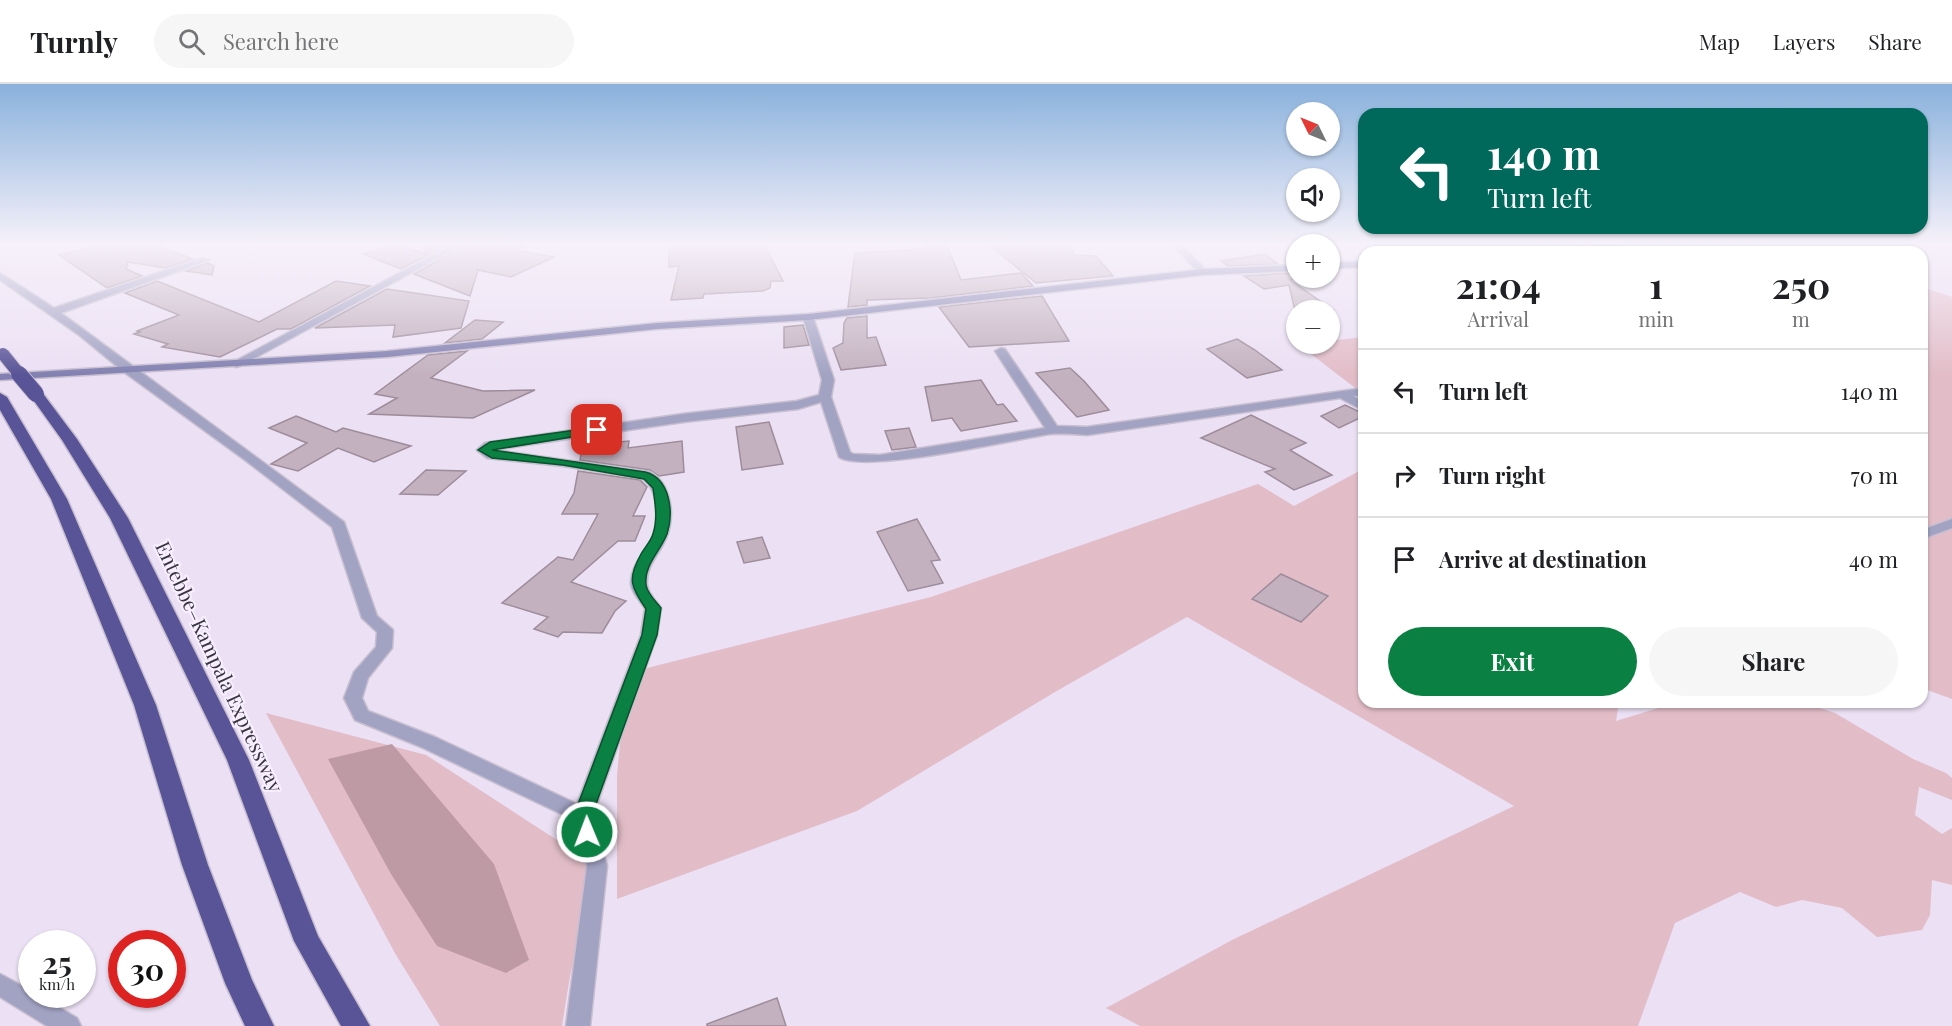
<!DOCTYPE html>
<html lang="en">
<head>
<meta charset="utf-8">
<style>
	:root { --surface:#fff; --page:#f6f6f6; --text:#202124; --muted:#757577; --line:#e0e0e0; --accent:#0b8043 }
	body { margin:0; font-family:"Playfair Display",serif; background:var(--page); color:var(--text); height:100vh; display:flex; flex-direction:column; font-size:22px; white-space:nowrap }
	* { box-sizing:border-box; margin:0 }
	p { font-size:20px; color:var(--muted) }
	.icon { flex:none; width:33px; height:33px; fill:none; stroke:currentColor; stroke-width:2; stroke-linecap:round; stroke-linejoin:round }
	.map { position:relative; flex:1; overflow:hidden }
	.drawer { position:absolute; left:1358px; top:162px; width:570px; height:462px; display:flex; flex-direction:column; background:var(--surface); border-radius:18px; box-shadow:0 2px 4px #0004 }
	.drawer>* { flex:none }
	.banner { position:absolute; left:1358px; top:24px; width:570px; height:126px; border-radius:18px; box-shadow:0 2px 4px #0004; background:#00695c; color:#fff; overflow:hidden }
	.needle { width:39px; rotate:313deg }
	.fabs { position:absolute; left:1286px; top:18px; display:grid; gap:12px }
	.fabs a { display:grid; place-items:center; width:54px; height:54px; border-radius:50%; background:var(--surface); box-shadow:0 2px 4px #0004; font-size:30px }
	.speed { position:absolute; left:18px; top:846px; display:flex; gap:12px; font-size:30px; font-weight:700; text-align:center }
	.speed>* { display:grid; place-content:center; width:78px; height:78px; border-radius:50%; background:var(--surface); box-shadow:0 2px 4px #0004; line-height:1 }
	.speed small { font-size:15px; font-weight:400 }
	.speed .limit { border:9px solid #d22; background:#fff; color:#111 }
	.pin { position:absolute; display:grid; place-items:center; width:51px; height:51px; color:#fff; margin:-26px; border-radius:12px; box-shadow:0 3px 9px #0006 }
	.me { position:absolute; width:66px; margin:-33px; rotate:359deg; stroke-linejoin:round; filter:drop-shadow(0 0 4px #0008) }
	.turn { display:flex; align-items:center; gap:21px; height:126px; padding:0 30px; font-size:27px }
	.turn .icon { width:78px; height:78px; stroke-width:2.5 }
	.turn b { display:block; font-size:42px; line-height:51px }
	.eta { display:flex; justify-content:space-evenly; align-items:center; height:102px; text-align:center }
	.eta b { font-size:36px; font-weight:700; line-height:42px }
	.cta { display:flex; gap:12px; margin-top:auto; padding:12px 30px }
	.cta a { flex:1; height:69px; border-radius:36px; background:var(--accent); color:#fff; font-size:24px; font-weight:700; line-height:69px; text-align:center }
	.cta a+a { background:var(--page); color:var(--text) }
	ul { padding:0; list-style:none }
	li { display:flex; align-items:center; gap:18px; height:84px; padding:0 30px; border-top:2px solid var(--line) }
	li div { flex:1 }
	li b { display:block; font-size:22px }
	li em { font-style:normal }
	header { display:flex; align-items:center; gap:36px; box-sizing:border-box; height:84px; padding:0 30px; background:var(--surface); border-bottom:2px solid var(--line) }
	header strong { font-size:28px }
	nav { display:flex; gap:33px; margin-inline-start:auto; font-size:21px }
	.search { width:420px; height:54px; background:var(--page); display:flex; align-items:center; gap:15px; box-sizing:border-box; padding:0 21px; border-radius:33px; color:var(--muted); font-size:22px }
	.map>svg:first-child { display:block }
</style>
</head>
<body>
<header>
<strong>Turnly</strong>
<div class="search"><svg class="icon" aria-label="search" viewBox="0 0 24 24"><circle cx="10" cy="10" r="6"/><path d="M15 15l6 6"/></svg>Search here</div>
<nav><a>Map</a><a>Layers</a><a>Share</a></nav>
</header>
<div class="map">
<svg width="1952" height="942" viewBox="0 0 1952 942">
	<rect width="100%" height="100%" fill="#ebe0f4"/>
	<g fill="#e2bdc8">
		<polygon points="1922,203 1952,213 1952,615 1922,604"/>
		<polygon points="1363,253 1363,310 1298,260 1329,260 1329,257"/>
		<polygon points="1363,385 1364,618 1619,618 1616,637 1678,618 1801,618 1835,629 1913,675 1946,689 1952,694 1952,716 1919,703 1915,731 1942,750 1952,744 1952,801 1932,796 1930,831 1922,846 1877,853 1842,824 1802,816 1776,823 1740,808 1675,839 1638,942 1140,942 1106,924 1234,855 1514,722 1187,533 1055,608 857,727 617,815 617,691 627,589 931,513 1258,400 1294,422"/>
		<polygon points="266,629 426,671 597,782 570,892 562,942 440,942 396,871"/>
	</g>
	<polygon fill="#be9aa5" points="392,660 494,780 529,876 506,889 437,862 391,790 328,675"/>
	<g fill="#c3b1bf" stroke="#9e8c9a" stroke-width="1.5">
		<polygon points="108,159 158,159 158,162 193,175 166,184 128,178 126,185 142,192 107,204 59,171"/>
		<polygon points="426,159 450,159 401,185 363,170 396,160 425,170"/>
		<polygon points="468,159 529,159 515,166 554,173 511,193 478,186 470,212 414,190"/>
		<polygon points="701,159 737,159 739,164 760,162 766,164 783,197 771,197 770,204 763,207 704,210 703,214 671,216 679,182 669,183 669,163"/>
		<polygon points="925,159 946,159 961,196 1021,189 1033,202 931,214 867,216 867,221 848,223 855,169 927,165"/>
		<polygon points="987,159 1067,159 1075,171 1096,172 1113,192 1036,199"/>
		<polygon points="1265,170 1278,180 1228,182 1221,177"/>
		<polygon points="207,179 214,182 212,191 186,187"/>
		<polygon points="1291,189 1298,195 1290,196 1333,226 1296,226 1296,231 1289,201 1264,205 1244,192"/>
		<polygon points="157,197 259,238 336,197 370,202 291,245 277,245 220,273 162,263 168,260 134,250 140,248 137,247 179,231 125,209"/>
		<polygon points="387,205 469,217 461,244 393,253 395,241 315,244"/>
		<polygon points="1042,212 1069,257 969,263 939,223"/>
		<polygon points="867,232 867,254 876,253 886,281 841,286 833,264 843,259 844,239 847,234"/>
		<polygon points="475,236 503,238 482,255 445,259"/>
		<polygon points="803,241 809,261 784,264 784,243"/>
		<polygon points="1237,255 1255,266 1282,286 1247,294 1207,265"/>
		<polygon points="467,267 431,294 483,307 535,306 473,334 369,330 397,314 375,310 428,271"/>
		<polygon points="1070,284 1084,297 1109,326 1077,333 1036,289"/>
		<polygon points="981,296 997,321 1003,320 1017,337 961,347 952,334 932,337 925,303"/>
		<polygon points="1345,321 1364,330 1364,332 1339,344 1321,332"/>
		<polygon points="1251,331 1306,359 1290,366 1332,391 1294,406 1265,388 1275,385 1201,354"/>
		<polygon points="296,332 336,348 343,344 411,362 374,378 338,364 298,387 271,380 307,359 269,344"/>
		<polygon points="769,338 783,380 742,386 736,343"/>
		<polygon points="909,344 916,363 892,366 885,347"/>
		<polygon points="629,357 628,364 682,357 684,388 659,392 650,386 580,376 582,365 596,363 597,360"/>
		<polygon points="426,386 466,387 438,411 400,410"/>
		<polygon points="578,387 640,396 647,403 633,432 645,432 635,457 618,457 571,498 626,517 615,527 602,549 563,548 558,553 534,545 548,533 502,519 558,473 573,476 598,430 562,430 574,409"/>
		<polygon points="917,435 940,476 931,477 943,499 908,507 877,448"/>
		<polygon points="762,453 770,474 744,479 737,458"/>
		<polygon points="1281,490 1328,512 1301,538 1252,515"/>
		<polygon points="777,914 786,942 707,942 707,940"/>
	</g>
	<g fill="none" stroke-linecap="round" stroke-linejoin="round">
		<g stroke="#c7becf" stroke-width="3">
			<g id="street">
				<polygon points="455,159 466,159 240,282 236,283 230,280"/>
				<polygon points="1171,159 1180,159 1206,186 1206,190 1200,190"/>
				<polygon points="1293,159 1303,159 1304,160 1296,162"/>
				<path d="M202 174 210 176 61 229 344 438 377 532 393 546 392 564 368 594 362 614 368 627 435 653 577 720 641 551 645 524C640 517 632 509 631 500 630 482 645 470 652 454 659 436 660 405 641 394L563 382 487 374 477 366 485 359 683 330 797 317 819 311 822 296 803 233 808 230 813 233 834 296 831 313 850 368 853 370 880 371 1045 344 995 267 1001 264 1005 265 1057 342 1087 343 1364 304V311L1353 312 1364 318V327L1340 314 1087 351C1075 350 1062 349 1050 350 1011 356 865 390 839 373L821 318 798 325 683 338 493 366 650 388C672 400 675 433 666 454 660 470 645 482 647 501 648 510 656 517 661 524L657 551 593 731 607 782 590 942H566L587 782 574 736 421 663 355 636 344 614 354 588 376 563 377 548 362 534 332 443 245 376 124 288 79 251 0 196V189L54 224Z"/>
				<polygon points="1329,174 1343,181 1338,184 1329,180"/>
				<polygon points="1952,435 1952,444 1922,455 1922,446"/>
				<polygon points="0,890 32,907 32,910 37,910 77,934 81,942 47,942 0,913"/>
			</g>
		</g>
		<g stroke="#c7becf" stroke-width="3">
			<g id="secondary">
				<polygon points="1602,159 1627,159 1578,168 1553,168 1558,165"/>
				<polygon points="1364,177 1364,183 1329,185 1329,179"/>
				<polygon points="1296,181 1296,187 1203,191 808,236 657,245 387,273 0,296 0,290 387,267 657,239 808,230 1203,185"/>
			</g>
		</g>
		<g stroke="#c7becf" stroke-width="3">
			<g id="highway">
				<polygon points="36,306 41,307 77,355 128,434 249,676 318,852 370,942 341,942 294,857 227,676 110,434 62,356 29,310"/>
				<polygon points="0,309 7,313 67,415 156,621 208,781 252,896 274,942 245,942 225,899 182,781 134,621 51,415 0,326"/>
			</g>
		</g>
		<use href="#street" fill="#a2a2c3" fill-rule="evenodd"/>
		<use href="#secondary" fill="#8281b1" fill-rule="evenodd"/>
		<use href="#highway" fill="#595497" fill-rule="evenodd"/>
		<g stroke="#c7becf" stroke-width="14" stroke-linecap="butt">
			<polyline id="highway-bridge-far1" points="3,270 20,291"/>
		</g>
		<g stroke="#c7becf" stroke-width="18" stroke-linecap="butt">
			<polyline id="highway-bridge" points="19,290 36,310"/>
		</g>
		<use href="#highway-bridge-far1" stroke="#595497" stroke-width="12"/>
		<use href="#highway-bridge" stroke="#595497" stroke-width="16"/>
	</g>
	<linearGradient id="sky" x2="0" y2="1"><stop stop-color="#89b1dc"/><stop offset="0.55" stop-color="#f6f1fa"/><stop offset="1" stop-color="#f6f1fa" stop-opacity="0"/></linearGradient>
	<rect width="1952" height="291" fill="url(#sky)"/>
	<path fill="#0b8043" stroke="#07532c" stroke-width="1.5" d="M597 343 603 346 602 348 492 366 645 388C670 394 674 428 667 450 661 466 643 482 646 501 647 509 656 518 661 524L657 551 592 731 597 748 594 753 587 755 581 753 574 731 642 551 646 525C631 503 627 495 641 470 645 463 651 457 653 450 658 435 655 419 653 404L644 395 563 381 492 374 478 366 490 358Z"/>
	<g text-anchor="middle" stroke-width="4.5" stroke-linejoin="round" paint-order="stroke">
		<g font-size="20" fill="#39353d" stroke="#f7eeff">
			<text transform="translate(219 583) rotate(65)" y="7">Entebbe–Kampala Expressway</text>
		</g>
	</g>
</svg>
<div class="fabs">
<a><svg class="needle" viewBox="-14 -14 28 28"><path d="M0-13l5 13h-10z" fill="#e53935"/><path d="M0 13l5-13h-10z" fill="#757577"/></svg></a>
<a><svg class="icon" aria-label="sound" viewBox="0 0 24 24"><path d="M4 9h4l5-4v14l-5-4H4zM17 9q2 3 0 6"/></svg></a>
<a>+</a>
<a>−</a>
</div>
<div class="speed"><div>25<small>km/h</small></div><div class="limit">30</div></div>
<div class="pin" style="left:597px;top:346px;background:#d93025"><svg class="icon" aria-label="arrive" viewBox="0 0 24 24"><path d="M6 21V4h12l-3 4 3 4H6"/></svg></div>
<svg class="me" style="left:587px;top:748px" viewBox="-20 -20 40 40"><circle r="17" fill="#0b8043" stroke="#fff" stroke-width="3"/><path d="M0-11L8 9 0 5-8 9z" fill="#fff"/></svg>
<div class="banner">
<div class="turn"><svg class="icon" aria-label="left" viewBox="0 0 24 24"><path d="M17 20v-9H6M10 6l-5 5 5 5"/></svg><div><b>140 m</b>Turn left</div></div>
</div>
<section class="drawer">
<div class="eta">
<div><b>21:04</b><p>Arrival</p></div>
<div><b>1</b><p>min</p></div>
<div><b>250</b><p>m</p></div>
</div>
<ul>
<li><svg class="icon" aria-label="left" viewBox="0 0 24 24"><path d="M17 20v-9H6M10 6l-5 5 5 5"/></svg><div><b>Turn left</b></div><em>140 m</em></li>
<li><svg class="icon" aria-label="right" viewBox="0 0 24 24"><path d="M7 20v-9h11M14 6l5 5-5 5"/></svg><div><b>Turn right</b></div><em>70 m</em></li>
<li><svg class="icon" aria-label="arrive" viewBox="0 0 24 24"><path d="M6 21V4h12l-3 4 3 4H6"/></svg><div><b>Arrive at destination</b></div><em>40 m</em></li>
</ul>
<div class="cta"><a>Exit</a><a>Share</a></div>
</section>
</div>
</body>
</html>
